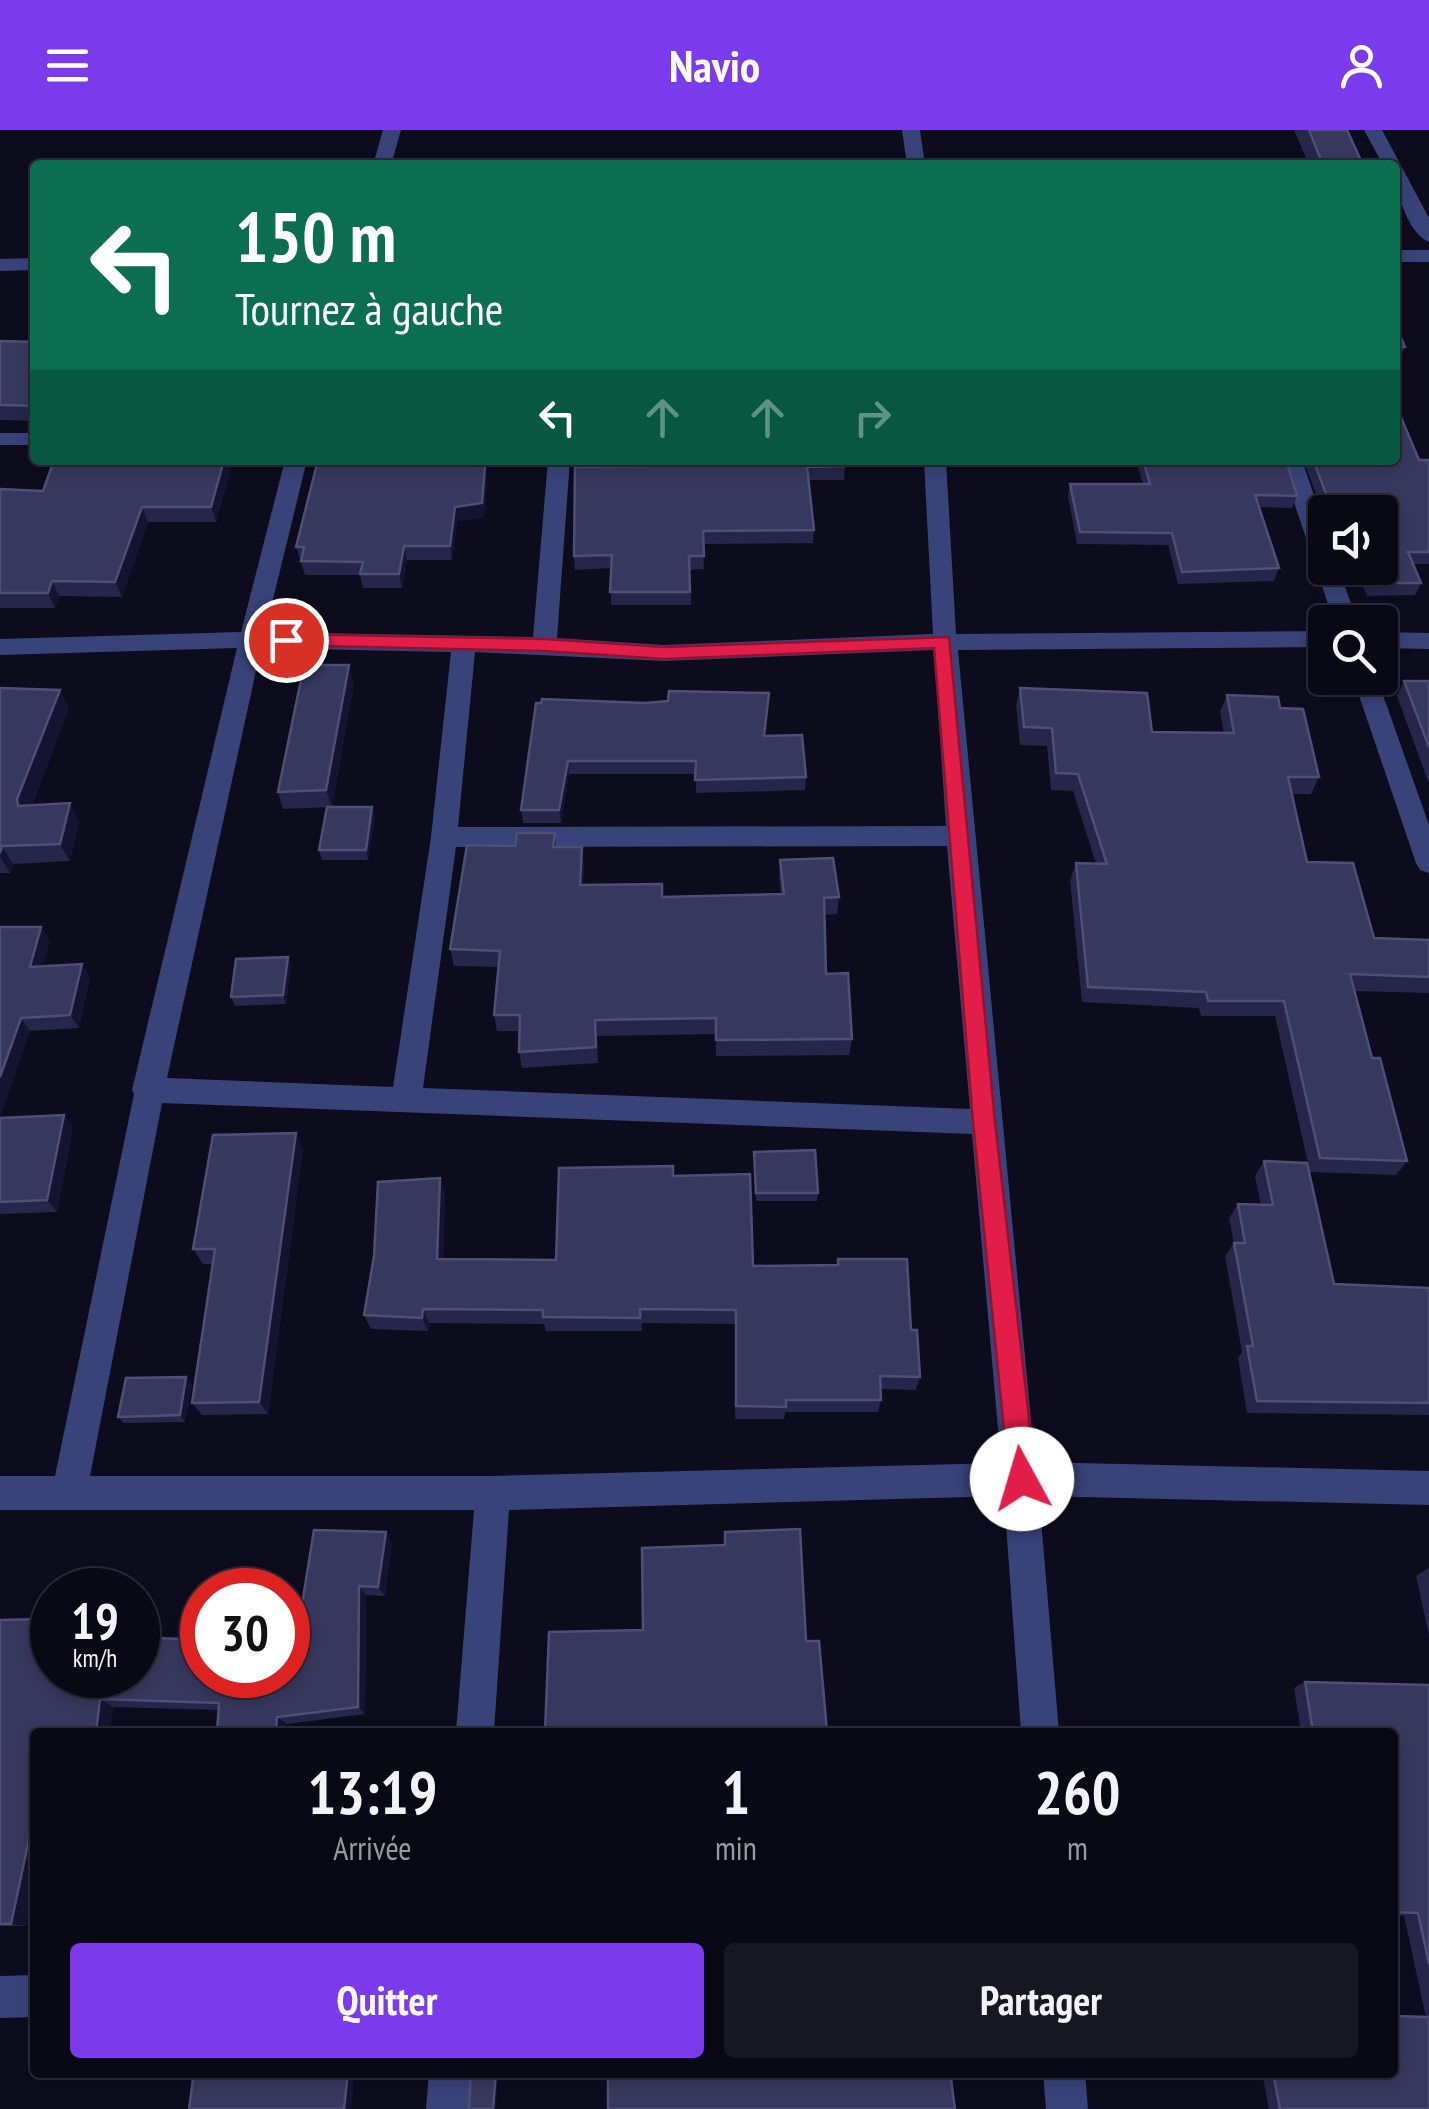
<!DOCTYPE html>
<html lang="fr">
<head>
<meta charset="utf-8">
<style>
	:root { --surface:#090916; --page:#171723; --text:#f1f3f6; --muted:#999aa1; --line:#292a35; --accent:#7c3aed }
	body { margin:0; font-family:"PT Sans Narrow",sans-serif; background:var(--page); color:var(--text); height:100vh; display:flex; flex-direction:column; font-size:38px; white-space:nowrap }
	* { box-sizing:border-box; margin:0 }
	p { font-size:32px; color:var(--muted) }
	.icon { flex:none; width:55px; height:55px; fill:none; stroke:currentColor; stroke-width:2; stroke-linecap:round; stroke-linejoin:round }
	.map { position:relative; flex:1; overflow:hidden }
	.sheet { position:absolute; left:30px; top:1598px; width:1368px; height:350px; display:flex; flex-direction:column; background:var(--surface); border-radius:10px; box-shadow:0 5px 15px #0003,0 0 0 2px var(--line) }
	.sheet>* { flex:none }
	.banner { position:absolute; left:30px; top:30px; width:1370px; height:305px; border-radius:10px; box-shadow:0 5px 15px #0003,0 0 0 2px var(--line); background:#0b6e4f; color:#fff; overflow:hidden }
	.fabs { position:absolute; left:1308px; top:365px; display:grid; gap:20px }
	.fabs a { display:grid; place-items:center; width:90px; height:90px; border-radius:10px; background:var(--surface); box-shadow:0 5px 15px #0003,0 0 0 2px var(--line); font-size:50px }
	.speed { position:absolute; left:30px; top:1438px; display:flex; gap:20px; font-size:50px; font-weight:700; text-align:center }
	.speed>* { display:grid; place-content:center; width:130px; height:130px; border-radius:50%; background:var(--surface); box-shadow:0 5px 15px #0003,0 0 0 2px var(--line); line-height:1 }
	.speed small { font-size:25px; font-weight:400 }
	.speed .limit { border:15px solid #d22; background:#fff; color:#111 }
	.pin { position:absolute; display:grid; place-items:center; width:85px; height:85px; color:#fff; margin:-42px; border:5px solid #fff; border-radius:50%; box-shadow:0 2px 10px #0007 }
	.me { position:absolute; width:110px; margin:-55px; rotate:354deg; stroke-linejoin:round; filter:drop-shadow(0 0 8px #0008) }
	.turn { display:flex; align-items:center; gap:35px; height:210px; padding:0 40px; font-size:45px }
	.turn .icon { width:130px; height:130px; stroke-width:2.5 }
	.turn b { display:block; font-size:70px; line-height:85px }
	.lanes { display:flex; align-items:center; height:95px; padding:0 40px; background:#0003; justify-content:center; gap:50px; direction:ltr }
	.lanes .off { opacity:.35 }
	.eta { display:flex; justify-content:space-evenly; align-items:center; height:170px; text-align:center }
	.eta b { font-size:60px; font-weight:600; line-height:70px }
	.action { display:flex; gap:20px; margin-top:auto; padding:20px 40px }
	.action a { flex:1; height:115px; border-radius:10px; background:var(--accent); color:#fff; font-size:40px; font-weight:600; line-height:115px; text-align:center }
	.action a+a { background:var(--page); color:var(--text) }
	header { display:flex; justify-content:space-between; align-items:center; height:130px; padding:0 40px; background:var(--accent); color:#fff; font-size:45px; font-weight:600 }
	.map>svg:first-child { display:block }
</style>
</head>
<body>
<header><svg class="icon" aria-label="menu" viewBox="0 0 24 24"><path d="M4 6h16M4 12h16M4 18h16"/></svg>Navio<svg class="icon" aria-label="person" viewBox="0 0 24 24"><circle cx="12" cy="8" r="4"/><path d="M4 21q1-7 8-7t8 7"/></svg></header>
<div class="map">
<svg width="1429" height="1979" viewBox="0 0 1429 1979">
	<rect width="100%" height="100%" fill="#0c0c1d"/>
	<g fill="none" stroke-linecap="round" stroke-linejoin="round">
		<g fill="#38437a" fill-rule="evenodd">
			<polygon points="383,0 401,0 391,35 373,35"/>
			<polygon points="902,0 920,0 925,35 907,35"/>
			<path d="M1364 0H1382L1429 88V112C1406 102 1395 58 1395 35H1383Z"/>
			<rect x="1395" y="120" width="34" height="12"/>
			<polygon points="35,128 35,140 0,141 0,129"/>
			<rect x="0" y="303" width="35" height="12"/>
			<path d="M285 330H307L265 502 533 507 548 330H570L557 508 664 515 933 504 924 330H946L956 504 1325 501V517L958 520 1035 1332 1429 1341V1375L1039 1366 1059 1602H1021L1004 1366 509 1380 494 1602H456L474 1380H0V1346H55L134 964 132 960 237 518 0 525V509L241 502ZM261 518 451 522 431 707 393 957 167 948ZM934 520 946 696 458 697 475 522 664 531ZM947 716 970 979 423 958 456 717ZM162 973 972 1004 1001 1333 493 1346H90Z"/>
			<polygon points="1280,330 1302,330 1325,398 1325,438 1338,438 1358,492 1334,492"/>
			<polygon points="1380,502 1429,503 1429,519 1380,518"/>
			<polygon points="1353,548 1377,548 1429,695 1429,743 1420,740 1416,733"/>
			<polygon points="35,1845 35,1887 0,1888 0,1846"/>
			<polygon points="429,1942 471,1942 468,1979 426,1979"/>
			<polygon points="1043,1942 1085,1942 1088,1979 1046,1979"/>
		</g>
	</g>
	<g fill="#25264a">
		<polygon points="1294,0 1347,0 1363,35 1309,35"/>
		<polygon points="1395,194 1405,217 1399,230 1395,230"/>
		<polygon points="0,211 35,212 35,291 0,290"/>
		<polygon points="233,330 216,392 148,392 122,467 59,466 55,478 0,478 0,359 43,361"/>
		<polygon points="1136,330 1286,330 1297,366 1292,378 1259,377 1279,438 1274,451 1178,454 1168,415 1077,414 1068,366 1070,354 1143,354"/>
		<polygon points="1303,330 1429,330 1429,434 1414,434 1421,453 1415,465 1367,466 1356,438 1380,438 1380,382 1335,382 1333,379 1322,379"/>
		<polygon points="420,335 487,350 484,387 457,391 452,430 407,430 402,458 363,458 360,445 305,445 296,417"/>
		<polygon points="845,336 844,350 808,350 814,400 813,413 703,414 704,439 690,440 691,475 611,475 611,438 575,440 574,426 575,337"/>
		<polygon points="1404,551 1429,551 1429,654 1397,566"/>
		<polygon points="354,553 332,677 283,679 278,662"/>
		<polygon points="0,558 69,578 32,675 79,691 70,731 13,734 10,743 0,743"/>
		<polygon points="1020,558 1152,602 1224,603 1220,582 1227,565 1280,578 1319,647 1311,664 1292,664 1307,732 1374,808 1429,810 1429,863 1354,861 1372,928 1407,1031 1396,1045 1310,1042 1275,886 1201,886 1199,878 1082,872 1070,750 1076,733 1096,734 1073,661 1051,660 1047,616 1020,615 1016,575"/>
		<polygon points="769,563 765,605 806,647 805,660 696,663 696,644 569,644 561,693 523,693 521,680 536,573 645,573"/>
		<polygon points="375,686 368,730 322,730 319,720"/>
		<polygon points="555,703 556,717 584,734 583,755 662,767 781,765 779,747 780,730 839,767 837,784 825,785 826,844 852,909 849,925 716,926 716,904 597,906 598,933 522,938 519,922 519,901 497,901 494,885 498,837 454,836 450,819 515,716"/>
		<polygon points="0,797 41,797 50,811 42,836 82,834 90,847 79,898 30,901 0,987"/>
		<polygon points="288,827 291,836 286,874 235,876 231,867"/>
		<polygon points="0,988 73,997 57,1082 0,1084"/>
		<polygon points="303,1019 268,1284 202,1285 192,1273 213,1134 203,1134 193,1119"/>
		<polygon points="754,1030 818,1063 817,1071 756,1071"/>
		<polygon points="1264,1031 1334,1154 1429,1158 1429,1285 1247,1283 1238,1228 1242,1222 1225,1126 1234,1113 1229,1088 1238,1074 1261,1075 1255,1046"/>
		<polygon points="673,1046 753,1136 837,1135 838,1129 911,1200 920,1247 916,1260 881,1259 881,1270 878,1282 785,1282 784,1289 735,1289 736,1194 642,1193 642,1201 546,1201 544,1194 429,1193 428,1201 371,1199 364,1185 440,1048 445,1063 443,1129 556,1130"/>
		<polygon points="192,1254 185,1292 124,1293 118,1287"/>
		<polygon points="392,1412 385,1466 366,1465 365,1584 287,1594 286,1602 217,1602 219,1580 113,1577 110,1602 35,1602 35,1760 28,1796 0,1796 0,1490 41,1489 52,1496 52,1545 202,1545 300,1487"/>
		<polygon points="1429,1438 1429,1505 1416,1446"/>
		<polygon points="1305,1552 1429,1555 1429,1979 1269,1979 1262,1942 1392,1942 1426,1887 1404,1786 1392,1785 1392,1602 1301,1602 1294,1558"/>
	</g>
	<g fill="#141430">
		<polygon points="224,330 233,330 216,392 211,377"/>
		<polygon points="485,336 487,350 484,387 457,391 452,430 450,416 455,377"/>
		<polygon points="142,377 148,392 122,467 115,452"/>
		<polygon points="404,416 407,430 402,458 399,444"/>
		<polygon points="52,451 59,466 55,478 48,463"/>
		<polygon points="349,535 354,553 332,677 326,660"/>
		<polygon points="60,560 69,578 27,687 18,676 17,669"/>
		<polygon points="568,631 569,644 561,693 559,680"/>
		<polygon points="70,673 79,691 70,731 60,714"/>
		<polygon points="372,677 375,686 368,730 366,720"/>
		<polygon points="2,716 13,734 10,743 0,727"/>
		<polygon points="582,717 584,734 582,772 580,755"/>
		<polygon points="41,797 50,811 38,850 30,837"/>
		<polygon points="288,827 291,836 286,874 283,865"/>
		<polygon points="82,834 90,847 79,898 70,885"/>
		<polygon points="21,888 30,901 0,987 0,947"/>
		<polygon points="64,985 73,997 57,1082 47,1070"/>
		<polygon points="296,1003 303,1019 268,1284 259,1272"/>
		<polygon points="440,1048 445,1063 443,1144 437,1129"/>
		<polygon points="423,1179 429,1193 428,1201 422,1188"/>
		<polygon points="186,1247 192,1254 185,1292 180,1285"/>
		<polygon points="386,1402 392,1412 385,1466 378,1457"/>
		<polygon points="359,1456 366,1465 365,1584 358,1577"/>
		<polygon points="41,1489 52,1496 52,1510 38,1502"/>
		<polygon points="100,1569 113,1577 110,1602 96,1602"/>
		<polygon points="277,1587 287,1594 286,1602 276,1602"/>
		<polygon points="33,1690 35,1690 35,1760 28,1796 11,1794"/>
		<polygon points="348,1942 355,1942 351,1979 344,1979"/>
		<polygon points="496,1942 498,1942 496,1979 493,1979"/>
	</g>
	<g fill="#37385e" stroke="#4e4f77" stroke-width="2.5">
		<polygon points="1309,0 1347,0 1363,35 1323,35"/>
		<polygon points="1395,194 1405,217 1395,217"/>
		<polygon points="0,211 35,212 35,276 0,275"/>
		<polygon points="1395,273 1419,330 1429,330 1429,422 1408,422 1421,453 1373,453 1367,438 1380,438 1380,382 1345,382 1338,366 1327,366 1313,330 1395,330"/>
		<polygon points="54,330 224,330 211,377 142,377 115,452 52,451 48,463 0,463 0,359 43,361"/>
		<polygon points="318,330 416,330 415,335 485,336 482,373 455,377 450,416 404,416 399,444 360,444 363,432 301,431 304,417 296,417"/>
		<polygon points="648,330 844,330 845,336 807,337 814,400 703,401 704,426 689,426 690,462 610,462 612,425 574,426 575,337 648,336"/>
		<polygon points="1143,330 1286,330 1297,366 1255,365 1279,438 1182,442 1172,403 1080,402 1070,354 1150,354"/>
		<polygon points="304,535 349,535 326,660 278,662"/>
		<polygon points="1404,551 1429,551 1429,617"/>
		<polygon points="0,558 60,560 17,669 18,676 70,673 60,714 2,716 0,723"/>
		<polygon points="1020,558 1147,563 1152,602 1234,603 1227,565 1278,567 1280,578 1303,579 1319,647 1288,647 1307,732 1353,733 1374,808 1429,810 1429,847 1350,844 1372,928 1380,928 1407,1031 1320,1028 1284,871 1208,871 1206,862 1088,857 1076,733 1107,734 1078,644 1056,643 1052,598 1024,597"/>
		<polygon points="669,561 769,563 764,606 802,605 806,647 695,650 696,631 568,631 559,680 521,680 536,573 541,573 542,569 645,573 668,571"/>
		<polygon points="327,677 372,677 366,720 319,720"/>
		<polygon points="517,703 555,703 553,717 582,717 580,755 662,754 662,767 784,764 780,730 833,728 839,767 824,768 826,844 848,843 852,909 716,910 716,888 595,890 596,917 519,922 520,885 494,885 500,821 450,819 467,715 515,716"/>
		<polygon points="0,797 41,797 30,837 82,834 70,885 21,888 0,947"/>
		<polygon points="288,827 283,865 231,867 236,829"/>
		<polygon points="64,985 47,1070 0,1072 0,988"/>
		<polygon points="296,1003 259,1272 192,1273 215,1119 193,1119 213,1005"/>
		<polygon points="815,1020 818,1063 756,1063 754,1022"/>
		<polygon points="1264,1031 1307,1033 1334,1154 1429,1158 1429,1273 1257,1271 1247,1216 1253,1216 1234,1113 1245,1113 1238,1074 1273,1075"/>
		<polygon points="673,1036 673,1046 750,1044 753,1136 838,1135 838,1129 907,1129 911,1200 917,1200 920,1247 880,1246 881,1270 786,1270 786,1277 736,1276 736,1180 640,1179 640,1188 543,1187 543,1180 423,1179 422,1188 364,1185 374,1126 378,1052 440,1048 437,1129 556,1130 559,1038"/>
		<polygon points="186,1247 180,1285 118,1287 126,1248"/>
		<polygon points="800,1399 806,1511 819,1511 827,1602 545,1602 549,1502 643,1500 642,1418 725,1415 725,1402"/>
		<polygon points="314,1400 386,1402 378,1457 359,1456 358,1577 277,1587 276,1602 217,1602 219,1573 100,1569 96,1602 35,1602 35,1689 33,1690 11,1794 0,1794 0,1490 41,1489 38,1502 52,1501 52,1545 138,1545 138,1507 202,1510 202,1545 288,1545 288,1489 300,1487"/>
		<polygon points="1305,1552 1429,1555 1429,1834 1418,1783 1392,1782 1392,1602 1313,1602"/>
		<polygon points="1392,1886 1429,1887 1429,1979 1280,1979 1273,1942 1392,1942"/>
		<polygon points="194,1942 348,1942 344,1979 189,1979"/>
		<polygon points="496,1942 493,1979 469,1979 471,1942"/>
		<polygon points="608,1942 950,1942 955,1979 608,1979"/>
	</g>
	<polygon fill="#e11d48" stroke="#92132f" stroke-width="2.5" points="286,504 544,509 664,517 949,507 995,992 1036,1349 1032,1358 1022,1362 1013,1358 1009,1349 973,992 934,518 664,529 544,521 279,515 276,510"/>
</svg>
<div class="fabs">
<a><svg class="icon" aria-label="sound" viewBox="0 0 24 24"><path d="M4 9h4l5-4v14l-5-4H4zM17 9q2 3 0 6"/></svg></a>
<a><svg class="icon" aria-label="search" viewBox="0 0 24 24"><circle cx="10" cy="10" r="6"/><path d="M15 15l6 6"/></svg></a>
</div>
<div class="speed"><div>19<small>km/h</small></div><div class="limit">30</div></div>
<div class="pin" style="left:286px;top:510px;background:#d93025"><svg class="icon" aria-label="arrive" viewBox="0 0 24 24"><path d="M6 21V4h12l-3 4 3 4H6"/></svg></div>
<svg class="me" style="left:1022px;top:1349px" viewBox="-20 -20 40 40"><circle r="19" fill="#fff"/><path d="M0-13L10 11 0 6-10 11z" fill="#e11d48"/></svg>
<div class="banner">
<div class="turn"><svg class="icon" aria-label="left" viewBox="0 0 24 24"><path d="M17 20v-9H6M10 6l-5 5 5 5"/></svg><div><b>150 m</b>Tournez à gauche</div></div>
<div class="lanes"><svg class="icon" aria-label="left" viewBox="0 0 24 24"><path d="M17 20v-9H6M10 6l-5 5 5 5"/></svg><svg class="icon off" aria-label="ahead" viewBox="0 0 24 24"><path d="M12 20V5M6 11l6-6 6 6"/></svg><svg class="icon off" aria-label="ahead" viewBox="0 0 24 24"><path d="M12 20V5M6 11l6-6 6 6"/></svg><svg class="icon off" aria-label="right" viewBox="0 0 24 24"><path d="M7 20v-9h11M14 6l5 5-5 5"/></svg></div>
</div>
<section class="sheet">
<div class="eta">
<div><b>13:19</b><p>Arrivée</p></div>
<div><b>1</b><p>min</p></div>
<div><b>260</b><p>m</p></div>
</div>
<div class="action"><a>Quitter</a><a>Partager</a></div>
</section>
</div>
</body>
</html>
